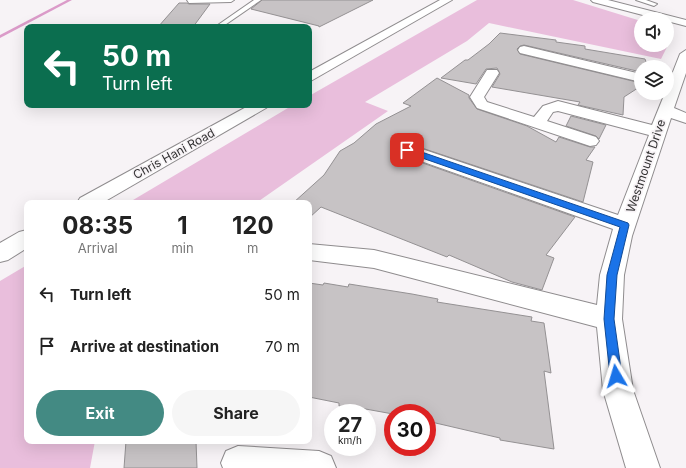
<!DOCTYPE html>
<html lang="en">
<head>
<meta charset="utf-8">
<style>
	:root { --surface:#fff; --page:#f6f6f6; --text:#222; --muted:#767676; --accent:#438a83 }
	body { margin:0; font-family:Inter,sans-serif; background:var(--page); color:var(--text); height:100vh; display:flex; flex-direction:column; font-size:15px; white-space:nowrap }
	* { box-sizing:border-box; margin:0 }
	p { font-size:13px; color:var(--muted) }
	.icon { flex:none; width:22px; height:22px; fill:none; stroke:currentColor; stroke-width:2; stroke-linecap:round; stroke-linejoin:round }
	.map { position:relative; flex:1; overflow:hidden }
	.drawer { position:absolute; left:24px; top:200px; width:288px; height:244px; display:flex; flex-direction:column; background:var(--surface); border-radius:8px; box-shadow:0 4px 16px #0002 }
	.drawer>* { flex:none }
	.guide { position:absolute; left:24px; top:24px; width:288px; height:84px; border-radius:8px; box-shadow:0 4px 16px #0002; background:#0b6e4f; color:#fff; overflow:hidden }
	.tools { position:absolute; left:634px; top:12px; display:grid; gap:8px }
	.tools a { display:grid; place-items:center; width:40px; height:40px; border-radius:50%; background:var(--surface); box-shadow:0 4px 16px #0002; font-size:20px }
	.speed { position:absolute; left:324px; top:404px; display:flex; gap:8px; font-size:20px; font-weight:700; text-align:center }
	.speed>* { display:grid; place-content:center; width:52px; height:52px; border-radius:50%; background:var(--surface); box-shadow:0 4px 16px #0002; line-height:1 }
	.speed small { font-size:10px; font-weight:400 }
	.speed .limit { border:6px solid #d22; background:#fff; color:#111 }
	.pin { position:absolute; display:grid; place-items:center; width:34px; height:34px; color:#fff; margin:-17px; border-radius:8px; box-shadow:0 2px 6px #0006 }
	.me { position:absolute; width:44px; margin:-22px; rotate:353deg; stroke-linejoin:round; filter:drop-shadow(0 0 3px #0008) }
	.turn { display:flex; align-items:center; gap:14px; height:84px; padding:0 12px; font-size:18px }
	.turn .icon { width:52px; height:52px; stroke-width:2.5 }
	.turn b { display:block; font-size:28px; line-height:34px }
	.eta { display:flex; justify-content:space-evenly; align-items:center; height:68px; text-align:center }
	.eta b { font-size:24px; font-weight:700; line-height:28px }
	.cta { display:flex; gap:8px; margin-top:auto; padding:8px 12px }
	.cta a { flex:1; height:46px; border-radius:24px; background:var(--accent); color:#fff; font-size:16px; font-weight:700; line-height:46px; text-align:center }
	.cta a+a { background:var(--page); color:var(--text) }
	ul { padding:0; list-style:none }
	li { display:flex; align-items:center; gap:12px; height:52px; padding:0 12px }
	li div { flex:1 }
	li b { display:block; font-size:15px }
	li em { font-style:normal }
	.map>svg:first-child { display:block }
</style>
</head>
<body>
<div class="map">
<svg width="686" height="468" viewBox="0 0 686 468">
	<rect width="100%" height="100%" fill="#f7f3f6"/>
	<g fill="#e9bedc">
		<polygon points="477,0 573,0 641,21 641,45 667,45 667,36 668,37 667,47 661,59 489,23 467,41 365,102 388,111 256,203 128,203 293,105 309,105 309,96"/>
		<polygon points="27,265 27,441 95,441 90,468 0,468 0,281"/>
	</g>
	<g fill="none" stroke-linecap="round" stroke-linejoin="round">
		<polygon fill="#db9bc9" fill-rule="evenodd" points="67,0 72,0 0,38 0,35"/>
	</g>
	<g fill="#c7c3c5" stroke="#949193">
		<polygon points="262,0 373,0 319,27 319,26 251,9"/>
		<polygon points="179,3 187,3 189,4 210,4 193,27 158,27"/>
		<polygon points="500,33 556,40 556,42 585,46 585,49 645,59 648,67 641,67 641,72 524,45 520,46 517,49 520,54 641,83 641,86 624,97 623,115 578,105 580,102 492,87 500,74 497,68 486,69 476,84 441,78 465,60 468,60 489,44"/>
		<polygon points="437,78 469,95 469,98 477,109 527,126 556,142 559,137 590,147 595,147 586,160 593,162 583,202 413,145 401,145 397,149 400,155 575,217 546,255 554,258 542,290 512,282 449,255 447,257 321,207 309,218 309,203 293,203 324,175 340,151 354,143 376,124 411,106 403,103"/>
		<polygon points="571,116 606,125 599,139 596,136 566,126"/>
		<polygon points="309,283 323,285 324,283 348,287 349,284 412,294 438,299 437,302 532,317 531,321 544,323 551,373 544,371 554,449 500,440 500,438 427,421 427,413 393,414 360,408 360,411 339,406 339,403 309,397"/>
		<polygon points="126,441 196,441 197,468 124,468"/>
	</g>
	<g fill="none" stroke-linecap="round" stroke-linejoin="round">
		<g stroke="#8f8c8e" stroke-width="2">
			<g id="service">
				<polygon points="187,0 234,0 231,2 189,3"/>
				<polygon points="254,0 261,0 222,27 215,27"/>
				<polygon points="636,0 646,0 657,4 654,6"/>
			</g>
		</g>
		<g stroke="#8f8c8e" stroke-width="2">
			<g id="minor">
				<polygon points="524,46 641,74 641,82 520,53 518,50 520,47"/>
				<polygon points="686,50 686,73 674,108 686,113 686,123 671,118 632,236 624,275 622,319 633,390 660,468 626,468 603,390 597,327 374,268 309,260 309,244 374,250 597,305 600,275 613,229 401,154 398,150 401,146 407,145 413,146 618,215 649,135 558,111 553,112 547,121 596,137 599,141 596,145 590,146 477,108 470,97 487,70 497,70 499,73 484,97 487,102 534,117 543,106 558,101 652,125 665,93 667,93 667,87 680,54"/>
				<polygon points="238,446 319,451 331,456 336,468 223,468 221,463 226,451"/>
			</g>
		</g>
		<g stroke="#8f8c8e" stroke-width="2">
			<polygon id="tertiary" points="591,0 608,0 686,20 686,26 667,21 667,19 658,19 593,2"/>
		</g>
		<g stroke="#8f8c8e" stroke-width="2">
			<g id="secondary">
				<polygon points="440,0 452,0 309,82 309,72"/>
				<polygon points="250,105 269,105 266,108 102,203 77,203 80,198"/>
				<polygon points="27,230 27,248 8,260 0,262 0,243 19,232"/>
			</g>
		</g>
		<use href="#service" fill="#fff" fill-rule="evenodd"/>
		<use href="#minor" fill="#fff" fill-rule="evenodd"/>
		<use href="#tertiary" fill="#fff" fill-rule="evenodd"/>
		<use href="#secondary" fill="#fff" fill-rule="evenodd"/>
	</g>
	<polygon fill="#1a73e8" stroke="#114b97" points="405,148 410,148 628,223 629,225 617,275 614,319 622,376 621,380 616,381 612,380 610,376 604,319 607,275 620,227 405,152"/>
	<g text-anchor="middle" stroke-width="3.5" stroke-linejoin="round" paint-order="stroke">
		<g font-size="12" fill="#333233" stroke="#f7f3f6">
			<text transform="translate(174 154) rotate(-29)" y="4">Chris Hani Road</text>
			<text transform="translate(646 166) rotate(-71)" y="4">Westmount Drive</text>
		</g>
	</g>
</svg>
<div class="tools">
<a><svg class="icon" aria-label="sound" viewBox="0 0 24 24"><path d="M4 9h4l5-4v14l-5-4H4zM17 9q2 3 0 6"/></svg></a>
<a><svg class="icon" aria-label="layers" viewBox="0 0 24 24"><path d="M12 4l9 5-9 5-9-5zM3 14l9 5 9-5"/></svg></a>
</div>
<div class="speed"><div>27<small>km/h</small></div><div class="limit">30</div></div>
<div class="pin" style="left:407px;top:150px;background:#d93025"><svg class="icon" aria-label="arrive" viewBox="0 0 24 24"><path d="M6 21V4h12l-3 4 3 4H6"/></svg></div>
<svg class="me" style="left:616px;top:376px" viewBox="-20 -20 40 40"><path d="M0-17L14 15 0 8-14 15z" fill="#1a73e8" stroke="#fff" stroke-width="4"/></svg>
<div class="guide">
<div class="turn"><svg class="icon" aria-label="left" viewBox="0 0 24 24"><path d="M17 20v-9H6M10 6l-5 5 5 5"/></svg><div><b>50 m</b>Turn left</div></div>
</div>
<section class="drawer">
<div class="eta">
<div><b>08:35</b><p>Arrival</p></div>
<div><b>1</b><p>min</p></div>
<div><b>120</b><p>m</p></div>
</div>
<ul>
<li><svg class="icon" aria-label="left" viewBox="0 0 24 24"><path d="M17 20v-9H6M10 6l-5 5 5 5"/></svg><div><b>Turn left</b></div><em>50 m</em></li>
<li><svg class="icon" aria-label="arrive" viewBox="0 0 24 24"><path d="M6 21V4h12l-3 4 3 4H6"/></svg><div><b>Arrive at destination</b></div><em>70 m</em></li>
</ul>
<div class="cta"><a>Exit</a><a>Share</a></div>
</section>
</div>
</body>
</html>
